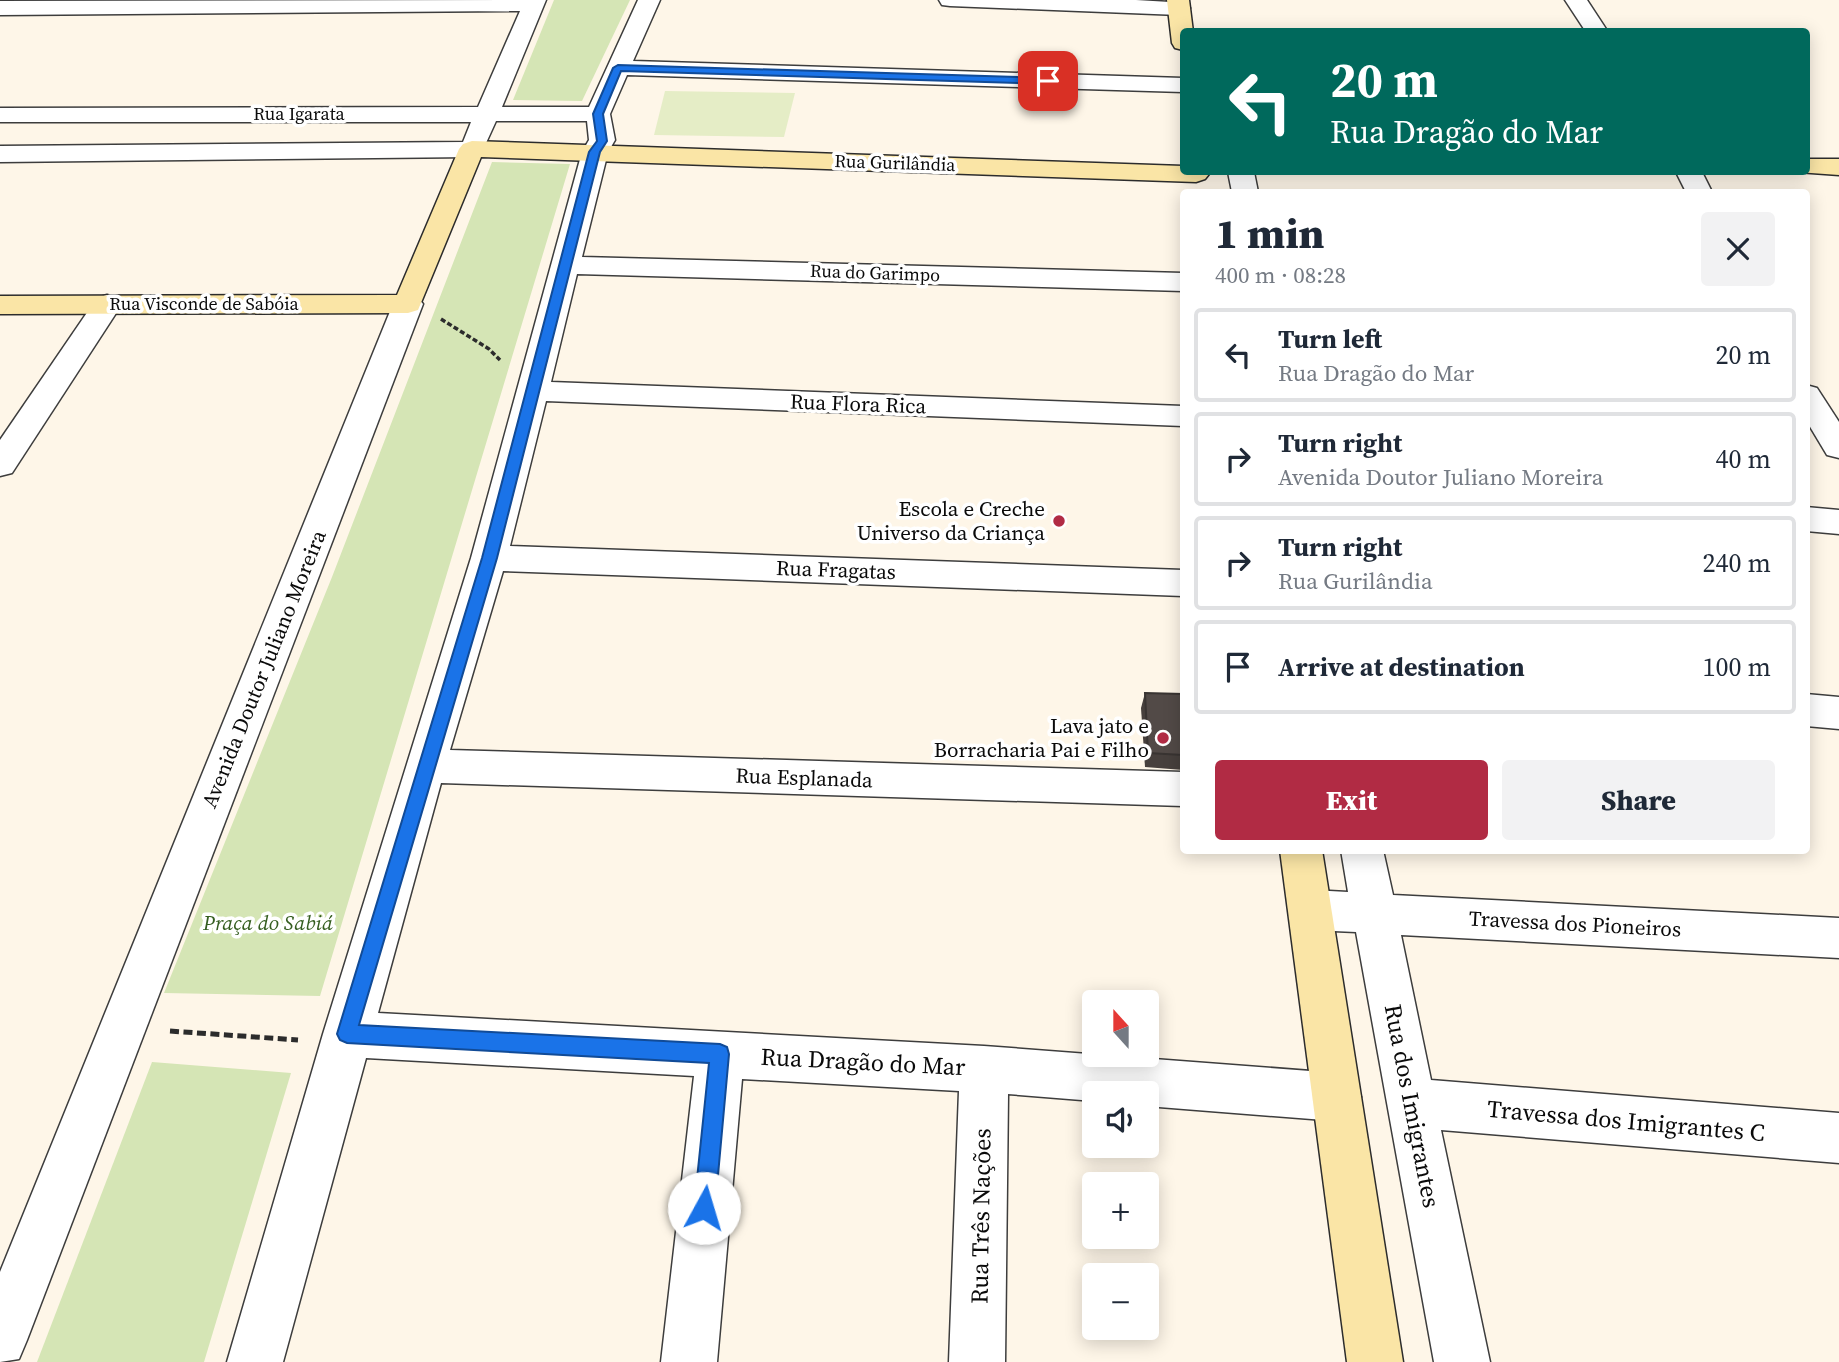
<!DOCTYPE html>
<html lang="en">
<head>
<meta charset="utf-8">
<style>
	:root { --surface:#fff; --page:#f2f2f3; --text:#1f2937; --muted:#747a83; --line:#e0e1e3; --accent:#b12b44 }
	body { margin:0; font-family:"Source Serif 4",serif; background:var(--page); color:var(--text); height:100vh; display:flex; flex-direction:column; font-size:26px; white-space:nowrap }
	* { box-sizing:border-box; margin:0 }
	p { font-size:23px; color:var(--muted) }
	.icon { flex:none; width:38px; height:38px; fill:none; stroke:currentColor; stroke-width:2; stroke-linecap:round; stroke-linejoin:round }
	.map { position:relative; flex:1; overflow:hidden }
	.sheet { position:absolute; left:1180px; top:189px; width:630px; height:665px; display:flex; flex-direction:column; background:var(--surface); border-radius:7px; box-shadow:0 4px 18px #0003 }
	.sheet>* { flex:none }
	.banner { position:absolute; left:1180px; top:28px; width:630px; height:147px; border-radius:7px; box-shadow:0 4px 18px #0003; background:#00695c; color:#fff; overflow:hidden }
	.needle { width:46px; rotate:339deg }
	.controls { position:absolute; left:1082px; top:990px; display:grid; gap:14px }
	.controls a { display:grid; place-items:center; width:77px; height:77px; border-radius:7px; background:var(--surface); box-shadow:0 4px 18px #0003; font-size:35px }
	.pin { position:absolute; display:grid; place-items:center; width:60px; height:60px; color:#fff; margin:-30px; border-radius:14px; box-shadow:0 4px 10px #0006 }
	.me { position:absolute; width:77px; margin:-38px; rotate:6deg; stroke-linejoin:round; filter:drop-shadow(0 0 5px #0008) }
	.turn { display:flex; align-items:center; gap:24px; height:147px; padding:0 35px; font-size:32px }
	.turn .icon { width:91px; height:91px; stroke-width:2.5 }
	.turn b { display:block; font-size:49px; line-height:60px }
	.round { display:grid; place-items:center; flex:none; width:74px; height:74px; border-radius:7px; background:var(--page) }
	.head { display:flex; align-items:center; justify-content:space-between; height:119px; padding:0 35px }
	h1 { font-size:42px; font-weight:800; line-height:52px }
	.cta { display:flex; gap:14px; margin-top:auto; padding:14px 35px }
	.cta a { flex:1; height:80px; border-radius:7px; background:var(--accent); color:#fff; font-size:28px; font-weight:800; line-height:80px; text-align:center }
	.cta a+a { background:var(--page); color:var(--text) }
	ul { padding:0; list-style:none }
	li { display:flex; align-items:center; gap:21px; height:94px; margin:0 14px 10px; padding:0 21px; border:4px solid var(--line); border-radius:7px }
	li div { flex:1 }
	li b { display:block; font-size:26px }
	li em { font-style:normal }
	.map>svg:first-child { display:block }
</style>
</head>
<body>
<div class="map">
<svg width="1839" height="1362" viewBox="0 0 1839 1362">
	<rect width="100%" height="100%" fill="#fef6e8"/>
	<g fill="#d5e5b5">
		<polygon points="554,0 630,0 582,101 513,100"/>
		<polygon points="492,162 570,164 320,996 164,993 332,577"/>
		<polygon points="152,1062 291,1073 204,1362 37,1362"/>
	</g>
	<polygon fill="#e5edc6" points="665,91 795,93 784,137 654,135"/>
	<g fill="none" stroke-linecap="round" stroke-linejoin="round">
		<g stroke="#3d3d3d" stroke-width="3">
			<g id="street">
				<polygon points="546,0 502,107 589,107 638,0 660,0 633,61 1183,78 1183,92 627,75 610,114 615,140 608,152 582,257 1183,273 1183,291 577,274 551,382 1183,406 1183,426 546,401 510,546 1183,570 1183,596 503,571 450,750 1183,772 1183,806 441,783 378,1013 984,1046 1337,1073 1354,1080 1361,1097 1354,1114 1337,1121 1146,1106 1146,1094 1094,1094 1094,1101 1008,1094 1005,1362 949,1362 959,1091 742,1079 717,1362 661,1362 694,1076 366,1058 283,1362 227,1362 323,1034 471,558 582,152 589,140 587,121 496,121 481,154 472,157 0,162 0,146 463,142 471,122 0,122 0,108 478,107 520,11 0,15 0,1"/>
				<polygon points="939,0 1136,0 1187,3 1190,8 1187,13 1179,15 950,6 942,5"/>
				<polygon points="1565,0 1587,0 1608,32 1586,32"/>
				<polygon points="1228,172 1254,172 1258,192 1232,192"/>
				<polygon points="1676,172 1702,172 1712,192 1686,192"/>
				<polygon points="107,295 117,298 122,304 12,473 0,476 0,440 97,298"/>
				<polygon points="408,295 418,298 423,304 27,1340 19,1359 0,1362 0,1272 393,304 398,298"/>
				<polygon points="1806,385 1817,388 1839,422 1839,458 1827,455 1806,420"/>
				<polygon points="1806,507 1839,510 1839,534 1806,531"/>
				<polygon points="1806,694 1839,697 1839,729 1806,726"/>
				<polygon points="1341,850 1383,850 1393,895 1839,918 1839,958 1401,935 1431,1080 1839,1113 1839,1163 1441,1130 1490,1362 1434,1362 1356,932 1311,930 1295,924 1289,910 1295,896 1311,890 1348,892"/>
			</g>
		</g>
		<g stroke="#2c2c2c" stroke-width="3">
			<g id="secondary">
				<polygon points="1167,0 1189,0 1193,32 1183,32 1183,50 1175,48 1172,43"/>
				<polygon points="472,141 1183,166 1183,172 1207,172 1209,174 1205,179 1196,182 481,157 418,310 408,313 0,314 0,296 397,295 459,149 463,144"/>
				<polygon points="1806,159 1839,159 1839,175 1797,172 1806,172"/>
				<polygon points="1280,850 1322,850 1403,1362 1347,1362"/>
			</g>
		</g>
		<polyline stroke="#2c2c2c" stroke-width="3.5" stroke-dasharray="5 2.5" stroke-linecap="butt" points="441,319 489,349 500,360"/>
		<polyline stroke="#2c2c2c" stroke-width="5" stroke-dasharray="9 4.5" stroke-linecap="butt" points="170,1031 298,1040"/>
		<use href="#street" fill="#fff" fill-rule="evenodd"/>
		<use href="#secondary" fill="#fae5a6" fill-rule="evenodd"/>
	</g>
	<polygon fill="#47403d" points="1145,693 1183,694 1183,770 1145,767 1141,708"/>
	<polygon fill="#524a47" stroke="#393432" stroke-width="2" points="1145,693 1183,694 1183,755 1148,753"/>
	<polygon fill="#1a73e8" stroke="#114b97" stroke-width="2" points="618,65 1048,78 1053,81 1048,84 621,71 603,114 607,141 600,152 497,558 359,1025 720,1044 727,1047 729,1054 715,1208 712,1216 704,1219 697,1216 694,1208 709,1063 347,1043 340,1040 337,1034 482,558 589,152 597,141 593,114 613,68"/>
	<g fill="#b12b44" stroke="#fff" stroke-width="2.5">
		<circle cx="1059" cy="521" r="7"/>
		<circle cx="1163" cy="738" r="7"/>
	</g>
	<g text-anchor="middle" stroke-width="7" stroke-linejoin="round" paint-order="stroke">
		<g font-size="18" fill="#0a0a0a" stroke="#fff">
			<text x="299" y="120">Rua Igarata</text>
			<text transform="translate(895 163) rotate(2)" y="6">Rua Gurilândia</text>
			<text transform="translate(875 273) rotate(2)" y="6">Rua do Garimpo</text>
			<text x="204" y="310">Rua Visconde de Sabóia</text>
		</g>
		<g font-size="21" fill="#0a0a0a" stroke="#fff">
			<text transform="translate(858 404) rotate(2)" y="7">Rua Flora Rica</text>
			<text transform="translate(836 570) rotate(2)" y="7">Rua Fragatas</text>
			<text transform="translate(264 669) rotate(-68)" y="7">Avenida Doutor Juliano Moreira</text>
			<text transform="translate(804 778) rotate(2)" y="7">Rua Esplanada</text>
			<text transform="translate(1575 924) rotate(3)" y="7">Travessa dos Pioneiros</text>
		</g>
		<g font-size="21" fill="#0a0a0a" stroke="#fff" text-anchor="end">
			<text x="1045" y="516">Escola e Creche<tspan x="1045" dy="24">Universo da Criança</tspan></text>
			<text x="1149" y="733">Lava jato e<tspan x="1149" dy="24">Borracharia Pai e Filho</tspan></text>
		</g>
		<g font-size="21" font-style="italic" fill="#345d1f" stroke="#fff">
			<text x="268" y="930">Praça do Sabiá</text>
		</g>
		<g font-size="24" fill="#0a0a0a" stroke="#fff">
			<text transform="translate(863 1062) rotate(3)" y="8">Rua Dragão do Mar</text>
			<text transform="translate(1412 1106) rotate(79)" y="8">Rua dos Imigrantes</text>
			<text transform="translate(1626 1121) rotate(5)" y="8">Travessa dos Imigrantes C</text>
			<text transform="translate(981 1216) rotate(-89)" y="8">Rua Três Nações</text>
		</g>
	</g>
</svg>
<div class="controls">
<a><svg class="needle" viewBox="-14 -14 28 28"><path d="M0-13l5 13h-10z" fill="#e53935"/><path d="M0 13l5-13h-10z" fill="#747a83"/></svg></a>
<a><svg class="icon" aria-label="sound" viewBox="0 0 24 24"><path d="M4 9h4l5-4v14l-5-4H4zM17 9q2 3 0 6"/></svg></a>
<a>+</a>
<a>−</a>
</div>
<div class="pin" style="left:1048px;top:81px;background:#d93025"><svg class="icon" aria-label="arrive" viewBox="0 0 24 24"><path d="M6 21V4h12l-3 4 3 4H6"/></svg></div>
<svg class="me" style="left:704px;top:1208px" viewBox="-20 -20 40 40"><circle r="19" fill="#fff"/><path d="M0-13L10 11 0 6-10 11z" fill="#1a73e8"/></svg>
<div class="banner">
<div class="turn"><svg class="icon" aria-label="left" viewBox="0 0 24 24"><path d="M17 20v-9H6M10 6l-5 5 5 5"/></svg><div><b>20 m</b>Rua Dragão do Mar</div></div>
</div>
<section class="sheet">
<div class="head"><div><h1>1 min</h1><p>400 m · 08:28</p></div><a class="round"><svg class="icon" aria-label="close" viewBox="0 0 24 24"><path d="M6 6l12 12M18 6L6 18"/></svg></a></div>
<ul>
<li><svg class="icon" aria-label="left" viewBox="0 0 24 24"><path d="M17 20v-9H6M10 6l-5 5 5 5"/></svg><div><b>Turn left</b><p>Rua Dragão do Mar</p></div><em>20 m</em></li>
<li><svg class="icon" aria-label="right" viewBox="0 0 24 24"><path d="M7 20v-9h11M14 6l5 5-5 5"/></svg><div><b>Turn right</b><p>Avenida Doutor Juliano Moreira</p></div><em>40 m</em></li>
<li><svg class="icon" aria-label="right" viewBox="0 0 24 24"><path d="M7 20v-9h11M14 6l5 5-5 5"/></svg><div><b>Turn right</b><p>Rua Gurilândia</p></div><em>240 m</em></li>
<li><svg class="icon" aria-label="arrive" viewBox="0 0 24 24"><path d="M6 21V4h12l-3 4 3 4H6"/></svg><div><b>Arrive at destination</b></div><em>100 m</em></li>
</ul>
<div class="cta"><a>Exit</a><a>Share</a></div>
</section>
</div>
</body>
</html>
